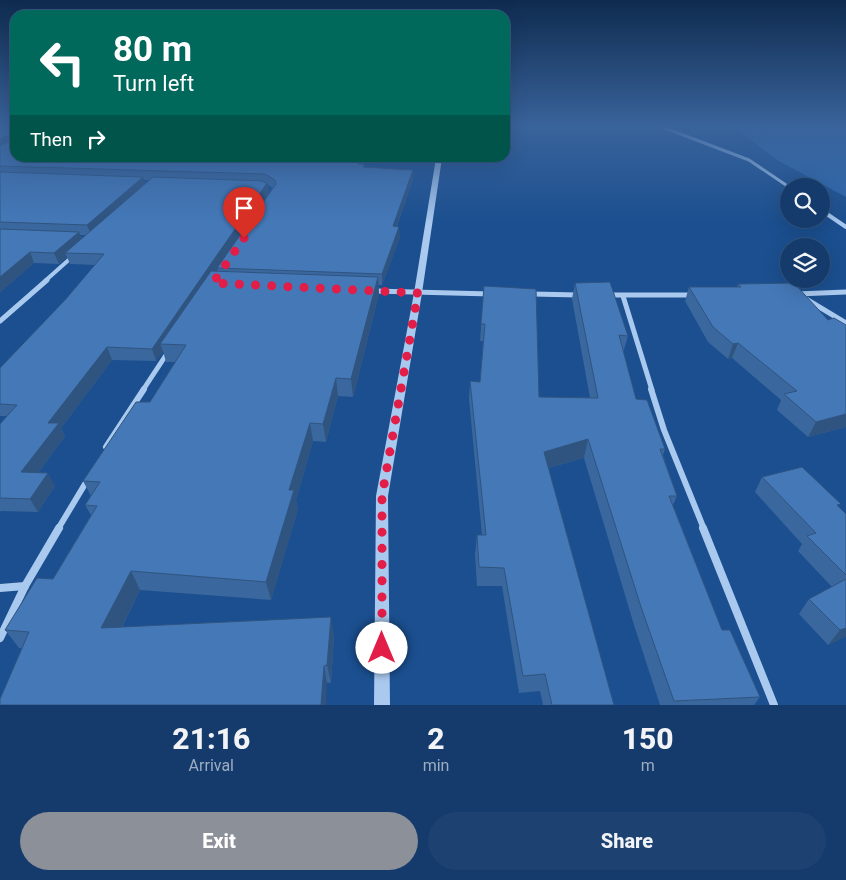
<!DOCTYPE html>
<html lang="en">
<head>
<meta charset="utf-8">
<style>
	:root { --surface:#143b6b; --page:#1d4271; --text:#f1f3f6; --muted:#9dadc1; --line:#33557e; --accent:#8c9099 }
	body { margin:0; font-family:Roboto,sans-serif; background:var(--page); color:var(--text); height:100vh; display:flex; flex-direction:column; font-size:19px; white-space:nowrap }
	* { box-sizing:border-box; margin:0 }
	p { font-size:16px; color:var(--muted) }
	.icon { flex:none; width:28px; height:28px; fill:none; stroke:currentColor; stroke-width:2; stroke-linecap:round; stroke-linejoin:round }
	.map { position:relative; height:705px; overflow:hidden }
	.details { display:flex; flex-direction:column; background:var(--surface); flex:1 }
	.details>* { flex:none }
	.top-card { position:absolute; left:10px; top:10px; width:500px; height:152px; border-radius:15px; box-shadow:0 5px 20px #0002,0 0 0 1px var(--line); background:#00695c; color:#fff; overflow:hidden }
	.tools { position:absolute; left:780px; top:178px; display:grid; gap:10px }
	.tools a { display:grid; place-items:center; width:50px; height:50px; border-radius:50%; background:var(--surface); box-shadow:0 5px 20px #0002,0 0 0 1px var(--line); font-size:25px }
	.pin { position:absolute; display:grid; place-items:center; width:42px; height:42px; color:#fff; margin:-51px -21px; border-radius:50% 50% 50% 0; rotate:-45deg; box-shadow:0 0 5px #0007 }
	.pin .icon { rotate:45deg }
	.me { position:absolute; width:55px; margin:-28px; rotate:0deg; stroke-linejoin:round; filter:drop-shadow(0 0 4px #0008) }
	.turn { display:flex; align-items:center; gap:18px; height:105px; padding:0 20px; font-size:22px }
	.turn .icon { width:65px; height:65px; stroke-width:2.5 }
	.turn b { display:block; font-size:35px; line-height:42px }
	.then { display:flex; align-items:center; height:48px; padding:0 20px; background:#0003; gap:10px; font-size:19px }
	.eta { display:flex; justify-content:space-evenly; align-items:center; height:85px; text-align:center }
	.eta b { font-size:30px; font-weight:800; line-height:35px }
	.cta { display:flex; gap:10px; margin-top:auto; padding:10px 20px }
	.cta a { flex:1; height:58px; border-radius:30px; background:var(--accent); color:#fff; font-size:20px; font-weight:800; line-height:58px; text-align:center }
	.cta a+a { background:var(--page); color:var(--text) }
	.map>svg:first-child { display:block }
</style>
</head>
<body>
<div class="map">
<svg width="846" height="705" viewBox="0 0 846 705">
	<rect width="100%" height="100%" fill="#1b4f8f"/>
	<polygon fill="#2e69ad" points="731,125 846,125 846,197 777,160"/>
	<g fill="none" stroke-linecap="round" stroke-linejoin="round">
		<polyline stroke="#a9c9ee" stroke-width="3" points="657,125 749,160 789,187"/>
		<g stroke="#a9c9ee" stroke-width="4">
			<polyline points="821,210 846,227"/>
			<polyline points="45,281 72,257"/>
		</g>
		<g stroke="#a9c9ee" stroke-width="5">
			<polyline points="374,291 491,294"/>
			<polyline points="532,294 578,295"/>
			<polyline points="797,294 846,292"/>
			<polyline points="609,295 693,295"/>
			<polyline points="623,296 652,390"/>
			<polyline points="806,299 846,323"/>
			<polyline points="0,321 47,280"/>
			<polyline points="143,390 168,352"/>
		</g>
		<g stroke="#a9c9ee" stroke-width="6">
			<polyline points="651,389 664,430 704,529"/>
			<polyline points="106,447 144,389"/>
			<polyline points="58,529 88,479"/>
		</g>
		<g stroke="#a9c9ee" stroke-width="8">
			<polyline points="703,528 774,705"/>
			<polyline points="0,588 25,586"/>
			<polyline points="0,638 25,586 59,528"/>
		</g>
		<polygon fill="#a9c9ee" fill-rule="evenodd" points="436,158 442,158 422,293 388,496 390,705 374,705 376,496 414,293"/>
	</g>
	<g fill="#3a679d" fill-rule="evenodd">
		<path d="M0 126 363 164 365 167 413 170V179L397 226 400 237 382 285H378L379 294 353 397 338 396 326 442 313 441 296 500 298 509 271 600 140 590 122 627 334 635 331 683 19 648 5 630 53 579 91 515 85 505 91 496 83 481 150 402 176 362H166L163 351 156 361 112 360 61 428 65 436 38 473 55 486 38 512 1 511 0 512V424L7 416H0V368L65 300 95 265 70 264 67 257 59 264 34 263 0 292ZM144 180H150L145 184ZM267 184 273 188 247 225 269 193ZM80 235H86L82 239Z"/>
		<polygon points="575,283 628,336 623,353 636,399 665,449 663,455 677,496 673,505 722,630 760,697 754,705 660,705 634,625 584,458 548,468 614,705 543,705 540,691 519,693 502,586 477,586 475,554 477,535 482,535 469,399 470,381 480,382 483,341 480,341 484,286 539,397 590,398 572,299"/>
		<polygon points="738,284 846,427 808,437 777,410 781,400 732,358 728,359 708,342 685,301 689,287 737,287"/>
		<polygon points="762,477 839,507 846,514 846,636 828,645 799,614 809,599 832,587 798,551 802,544 755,492"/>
	</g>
	<g fill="#305480">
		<polygon points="12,133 15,140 0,149 0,139"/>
		<polygon points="361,158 366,158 358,173 358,164"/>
		<polygon points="413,170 413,179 393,236 393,226"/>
		<polygon points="143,177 146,186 91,235 87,225"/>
		<polygon points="267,183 269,193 218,268 217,268 218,269 167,344 160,344 163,351 156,361 152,349"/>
		<polygon points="399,227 400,237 382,285 382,274"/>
		<polygon points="79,232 83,242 65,253 67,257 59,264 54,253"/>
		<polygon points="30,252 34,263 0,292 0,277"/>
		<polygon points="378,277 379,294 353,397 351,379"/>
		<polygon points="738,343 732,358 728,359 733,344"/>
		<polygon points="107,347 112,360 61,428 65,436 29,485 21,472 48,423"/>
		<polygon points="336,378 338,396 326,442 323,424"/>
		<polygon points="846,414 846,427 808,437 816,422"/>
		<polygon points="310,423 313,441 296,500 298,509 271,600 266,582 289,490"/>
		<polygon points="588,439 584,458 540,470 544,452"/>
		<polygon points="48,473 55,486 38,512 30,499"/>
		<polygon points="131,571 140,590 112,646 101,628"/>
		<polygon points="331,617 334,635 331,683 327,665"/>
		<polygon points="846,628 846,636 828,645 840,630"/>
		<polygon points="324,666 327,683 326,705 321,705"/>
	</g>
	<g fill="#4478b7" stroke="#305480">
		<polygon points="0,126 15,127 15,158 361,158 358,164 365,164 363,167 413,170 393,226 399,227 382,274 217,268 276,184 275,180 265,174 0,166 0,146 13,139 15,136 12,133 0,139"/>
		<polygon points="0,172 143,177 87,225 0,222"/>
		<polygon points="153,177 262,181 267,183 152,349 107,347 48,423 59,423 21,472 48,473 30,499 0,498 0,424 17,405 0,404 0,368 65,300 104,254 65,253"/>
		<polygon points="0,229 79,232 54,253 30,252 0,277"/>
		<polygon points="211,271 378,277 351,379 336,378 323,424 310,423 289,490 294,490 266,582 131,571 101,628 331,617 327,665 324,666 321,705 0,705 0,699 29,632 5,630 37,578 53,579 97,506 85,505 100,482 83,481 136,402 150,402 186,345 160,344"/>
		<polygon points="610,282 628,336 619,335 636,399 647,400 665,449 660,449 677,496 669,496 722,630 730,630 760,697 674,701 641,607 588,439 544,452 614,705 552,705 545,674 523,676 504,568 479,567 477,535 486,535 470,381 480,382 485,324 481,324 484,286 536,289 539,397 598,398 575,283"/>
		<polygon points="794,283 828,320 834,318 846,325 846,414 816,422 784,394 797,391 738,343 733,344 713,327 689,287 741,287 738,284"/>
		<polygon points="802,467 841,504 837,505 846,514 846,575 807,536 816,533 762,477"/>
		<polygon points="846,579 846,628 840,630 809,599"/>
	</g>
	<linearGradient id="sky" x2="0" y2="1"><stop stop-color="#0f2b4f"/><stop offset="0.56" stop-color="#39639b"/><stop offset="1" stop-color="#39639b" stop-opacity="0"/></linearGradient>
	<rect width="846" height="224" fill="url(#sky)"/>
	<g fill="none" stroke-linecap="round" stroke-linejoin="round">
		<polyline stroke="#e11d48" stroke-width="9" stroke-dasharray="0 16.2" points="244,238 213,283 418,293 382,496 382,648"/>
	</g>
</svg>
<div class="tools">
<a><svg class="icon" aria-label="search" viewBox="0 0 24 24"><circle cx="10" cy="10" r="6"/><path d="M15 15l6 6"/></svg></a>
<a><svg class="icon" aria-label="layers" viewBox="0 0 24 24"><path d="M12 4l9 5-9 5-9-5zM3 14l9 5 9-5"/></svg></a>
</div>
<div class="pin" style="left:244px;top:238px;background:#d93025"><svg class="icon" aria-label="arrive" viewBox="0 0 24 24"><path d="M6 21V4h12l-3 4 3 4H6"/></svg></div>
<svg class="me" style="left:382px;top:648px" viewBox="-20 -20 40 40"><circle r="19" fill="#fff"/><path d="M0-13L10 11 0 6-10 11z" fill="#e11d48"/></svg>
<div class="top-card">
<div class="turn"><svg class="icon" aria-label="left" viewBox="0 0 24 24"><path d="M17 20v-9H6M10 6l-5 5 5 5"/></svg><div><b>80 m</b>Turn left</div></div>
<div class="then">Then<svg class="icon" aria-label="right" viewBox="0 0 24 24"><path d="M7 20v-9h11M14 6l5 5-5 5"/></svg></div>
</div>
</div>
<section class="details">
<div class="eta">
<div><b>21:16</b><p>Arrival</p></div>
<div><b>2</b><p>min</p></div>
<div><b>150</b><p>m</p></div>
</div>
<div class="cta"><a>Exit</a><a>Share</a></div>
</section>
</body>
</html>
